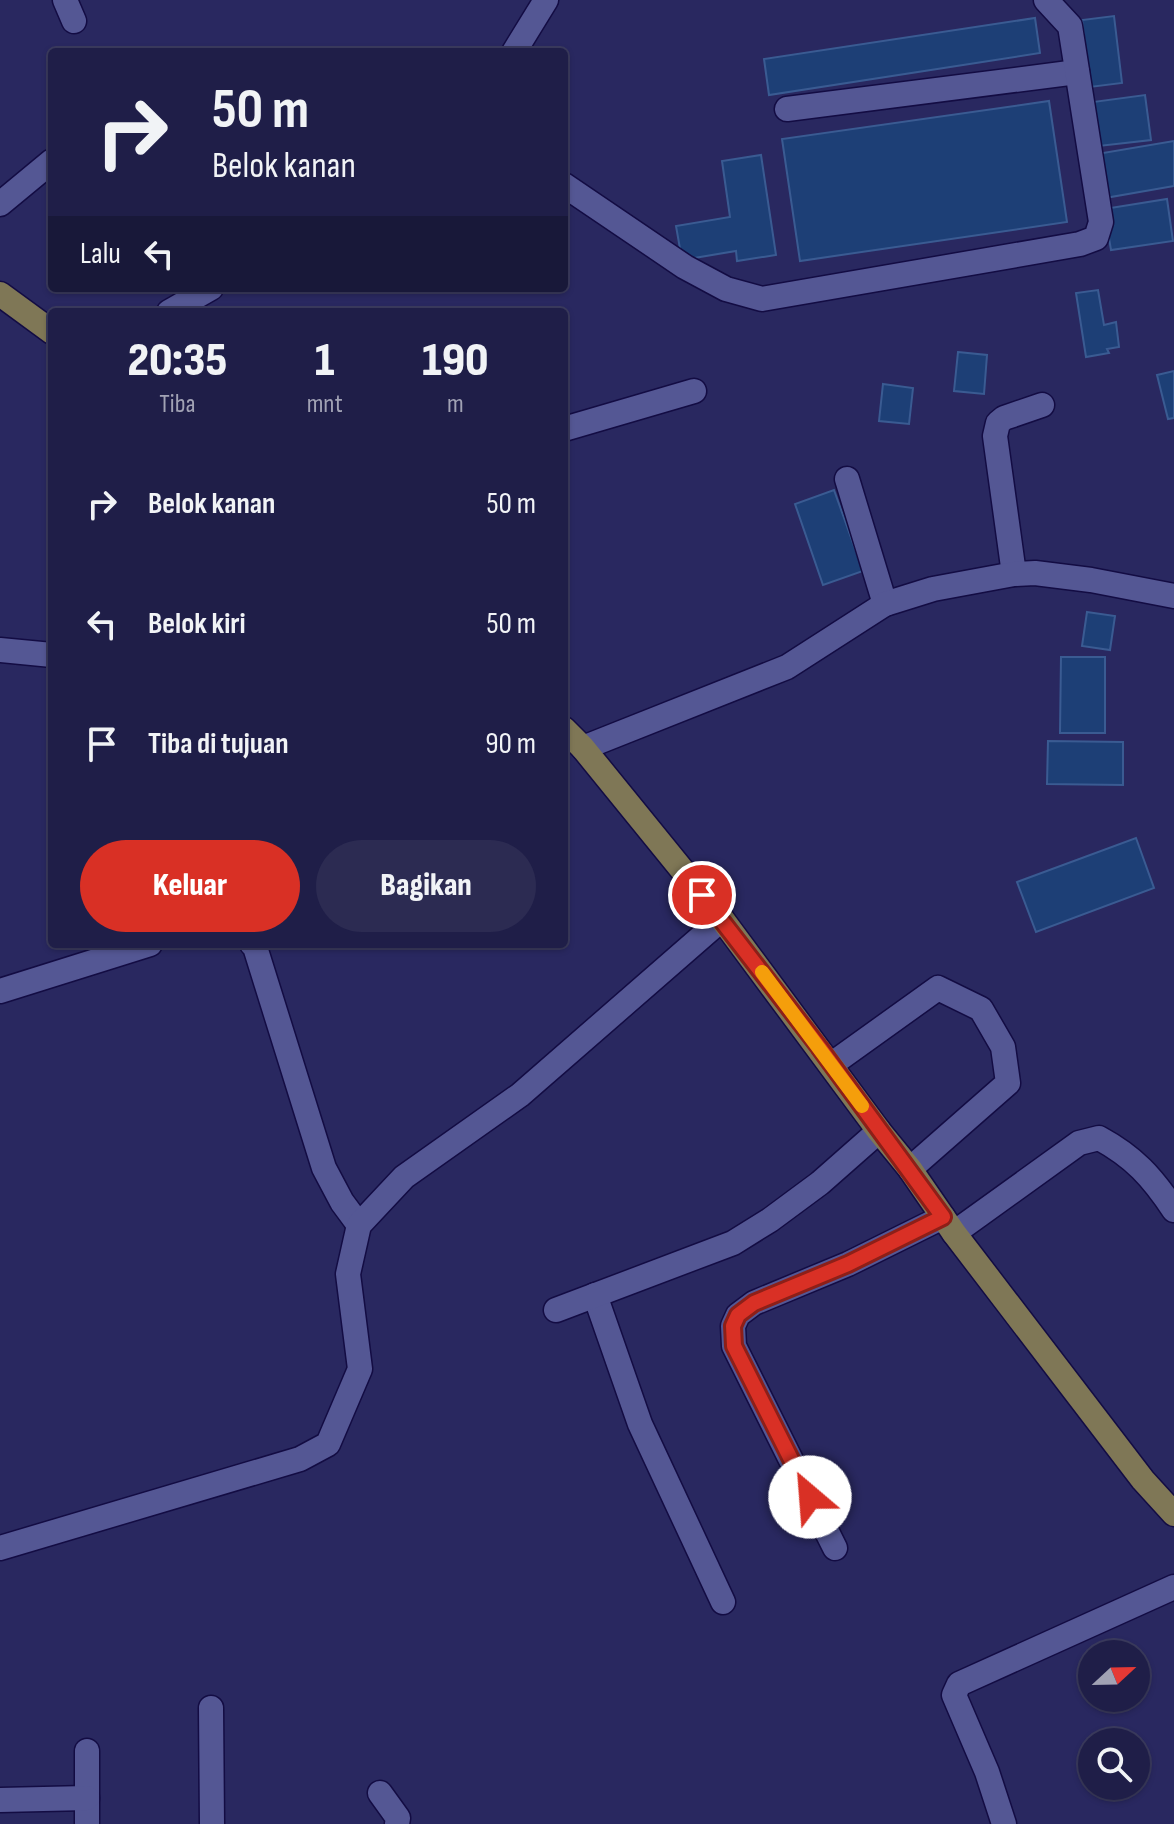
<!DOCTYPE html>
<html lang="id">
<head>
<meta charset="utf-8">
<style>
	:root { --surface:#1f1e48; --page:#2c2b52; --text:#f1f3f6; --muted:#a1a2b4; --line:#3c3c60; --accent:#d93025 }
	body { margin:0; font-family:"Sofia Sans Condensed",sans-serif; background:var(--page); color:var(--text); height:100vh; display:flex; flex-direction:column; font-size:30px; white-space:nowrap }
	* { box-sizing:border-box; margin:0 }
	p { font-size:26px; color:var(--muted) }
	.icon { flex:none; width:44px; height:44px; fill:none; stroke:currentColor; stroke-width:2; stroke-linecap:round; stroke-linejoin:round }
	.map { position:relative; flex:1; overflow:hidden }
	.sheet { position:absolute; left:48px; top:308px; width:520px; height:640px; display:flex; flex-direction:column; background:var(--surface); border-radius:8px; box-shadow:0 2px 6px #0004,0 0 0 2px var(--line) }
	.sheet>* { flex:none }
	.guide { position:absolute; left:48px; top:48px; width:520px; height:244px; border-radius:8px; box-shadow:0 2px 6px #0004,0 0 0 2px var(--line); background:#1f1e48; color:var(--text); overflow:hidden }
	.needle { width:52px; rotate:68deg }
	.controls { position:absolute; left:1078px; top:1640px; display:grid; gap:16px }
	.controls a { display:grid; place-items:center; width:72px; height:72px; border-radius:50%; background:var(--surface); box-shadow:0 2px 6px #0004,0 0 0 2px var(--line); font-size:40px }
	.pin { position:absolute; display:grid; place-items:center; width:68px; height:68px; color:#fff; margin:-34px; border:4px solid #fff; border-radius:50%; box-shadow:0 2px 8px #0007 }
	.me { position:absolute; width:88px; margin:-44px; rotate:333deg; stroke-linejoin:round; filter:drop-shadow(0 0 6px #0008) }
	.turn { display:flex; align-items:center; gap:28px; height:168px; padding:0 32px; font-size:36px }
	.turn .icon { width:104px; height:104px; stroke-width:2.5 }
	.turn b { display:block; font-size:56px; line-height:68px }
	.then { display:flex; align-items:center; height:76px; padding:0 32px; background:#0003; gap:16px; font-size:30px }
	.eta { display:flex; justify-content:space-evenly; align-items:center; height:136px; text-align:center }
	.eta b { font-size:48px; font-weight:800; line-height:56px }
	.primary-button { display:flex; gap:16px; margin-top:auto; padding:16px 32px }
	.primary-button a { flex:1; height:92px; border-radius:48px; background:var(--accent); color:#fff; font-size:32px; font-weight:800; line-height:92px; text-align:center }
	.primary-button a+a { background:var(--page); color:var(--text) }
	ul { padding:0; list-style:none }
	li { display:flex; align-items:center; gap:24px; height:120px; padding:0 32px }
	li div { flex:1 }
	li b { display:block; font-size:30px }
	li em { font-style:normal }
	.map>svg:first-child { display:block }
</style>
</head>
<body>
<div class="map">
<svg width="1174" height="1824" viewBox="0 0 1174 1824">
	<rect width="100%" height="100%" fill="#292860"/>
	<g fill="#1d3f76" stroke="#3a5b92" stroke-width="2">
		<polygon points="1114,16 1122,83 1090,87 1082,20"/>
		<polygon points="1035,18 1040,53 769,95 764,59"/>
		<polygon points="1145,95 1151,140 1099,146 1093,102"/>
		<polygon points="1049,101 1067,222 800,261 782,139"/>
		<polygon points="1174,141 1174,186 1105,198 1097,154"/>
		<polygon points="761,155 776,255 737,261 736,251 682,260 676,226 730,217 722,161"/>
		<polygon points="1167,199 1173,241 1111,250 1104,209"/>
		<polygon points="1098,290 1104,325 1116,322 1119,347 1107,349 1109,353 1086,357 1076,293"/>
		<polygon points="958,352 987,355 984,394 954,391"/>
		<polygon points="1174,371 1174,418 1168,419 1157,375"/>
		<polygon points="883,384 913,388 909,424 879,421"/>
		<polygon points="834,490 863,571 823,585 795,504"/>
		<polygon points="1087,612 1115,616 1110,650 1082,646"/>
		<polygon points="1061,657 1105,657 1105,733 1060,733"/>
		<polygon points="1048,741 1123,742 1123,785 1047,784"/>
		<polygon points="1136,838 1154,888 1036,932 1017,882"/>
	</g>
	<g fill="none" stroke-linecap="round" stroke-linejoin="round">
		<g stroke="#130c43" stroke-width="27">
			<g id="minor">
				<polyline points="65,0 74,21"/>
				<polyline points="514,52 546,0"/>
				<polyline points="787,109 1077,72"/>
				<polyline points="564,185 685,267 726,289 762,299 1080,244 1096,238 1101,222 1070,26 1046,0"/>
				<polyline points="0,204 52,161"/>
				<polyline points="169,312 211,288"/>
				<polyline points="564,429 694,391"/>
				<polyline points="847,479 885,604"/>
				<polyline points="1014,574 995,436 998,423 1004,418 1042,405"/>
				<polyline points="0,650 52,655"/>
				<polyline points="583,748 787,667 885,604 933,589 1014,574 1035,573 1091,580 1174,596"/>
				<polyline points="252,944 255,947 324,1168 342,1202 359,1225"/>
				<polyline points="0,991 150,944"/>
				<polyline points="832,1064 938,988 981,1009 1003,1047 1008,1083 910,1169"/>
				<path d="M954 1233 1079 1143 1099 1138C1134 1157 1152 1177 1174 1210"/>
				<polyline points="595,1295 640,1424 723,1602"/>
				<polyline points="556,1310 733,1243 770,1220 820,1183 879,1131"/>
				<polyline points="0,1548 300,1459 328,1444 360,1369 348,1274 359,1225 404,1177 520,1095 722,919"/>
				<polyline points="835,1548 734,1346 733,1326 738,1315 754,1303 848,1264 943,1217"/>
				<polyline points="211,1708 212,1824"/>
				<polyline points="87,1751 87,1824"/>
				<polyline points="380,1793 398,1818 397,1824"/>
				<polyline points="0,1800 87,1798"/>
				<polyline points="1004,1824 987,1772 954,1695 959,1684 1174,1587"/>
			</g>
		</g>
		<g stroke="#130c43" stroke-width="27">
			<g id="major">
				<polyline points="0,294 52,332"/>
				<polyline points="564,729 583,748 722,919 879,1131 910,1169 954,1233 1143,1480 1174,1514"/>
			</g>
		</g>
		<use href="#minor" stroke="#545794" stroke-width="24"/>
		<use href="#major" stroke="#7f7756" stroke-width="24"/>
	</g>
	<g fill="none" stroke-linecap="round" stroke-linejoin="round">
		<g stroke="#8d1f18" stroke-width="20">
			<polyline id="route" points="702,895 819,1047 943,1217 848,1264 754,1303 738,1315 733,1326 734,1346 810,1497"/>
		</g>
		<use href="#route" stroke="#d93025" stroke-width="14"/>
		<polyline stroke="#f59e0b" stroke-width="14" points="762,972 862,1106"/>
	</g>
</svg>
<div class="controls">
<a><svg class="needle" viewBox="-14 -14 28 28"><path d="M0-13l5 13h-10z" fill="#e53935"/><path d="M0 13l5-13h-10z" fill="#a1a2b4"/></svg></a>
<a><svg class="icon" aria-label="search" viewBox="0 0 24 24"><circle cx="10" cy="10" r="6"/><path d="M15 15l6 6"/></svg></a>
</div>
<div class="pin" style="left:702px;top:895px;background:#d93025"><svg class="icon" aria-label="arrive" viewBox="0 0 24 24"><path d="M6 21V4h12l-3 4 3 4H6"/></svg></div>
<svg class="me" style="left:810px;top:1497px" viewBox="-20 -20 40 40"><circle r="19" fill="#fff"/><path d="M0-13L10 11 0 6-10 11z" fill="#d93025"/></svg>
<div class="guide">
<div class="turn"><svg class="icon" aria-label="right" viewBox="0 0 24 24"><path d="M7 20v-9h11M14 6l5 5-5 5"/></svg><div><b>50 m</b>Belok kanan</div></div>
<div class="then">Lalu<svg class="icon" aria-label="left" viewBox="0 0 24 24"><path d="M17 20v-9H6M10 6l-5 5 5 5"/></svg></div>
</div>
<section class="sheet">
<div class="eta">
<div><b>20:35</b><p>Tiba</p></div>
<div><b>1</b><p>mnt</p></div>
<div><b>190</b><p>m</p></div>
</div>
<ul>
<li><svg class="icon" aria-label="right" viewBox="0 0 24 24"><path d="M7 20v-9h11M14 6l5 5-5 5"/></svg><div><b>Belok kanan</b></div><em>50 m</em></li>
<li><svg class="icon" aria-label="left" viewBox="0 0 24 24"><path d="M17 20v-9H6M10 6l-5 5 5 5"/></svg><div><b>Belok kiri</b></div><em>50 m</em></li>
<li><svg class="icon" aria-label="arrive" viewBox="0 0 24 24"><path d="M6 21V4h12l-3 4 3 4H6"/></svg><div><b>Tiba di tujuan</b></div><em>90 m</em></li>
</ul>
<div class="primary-button"><a>Keluar</a><a>Bagikan</a></div>
</section>
</div>
</body>
</html>
